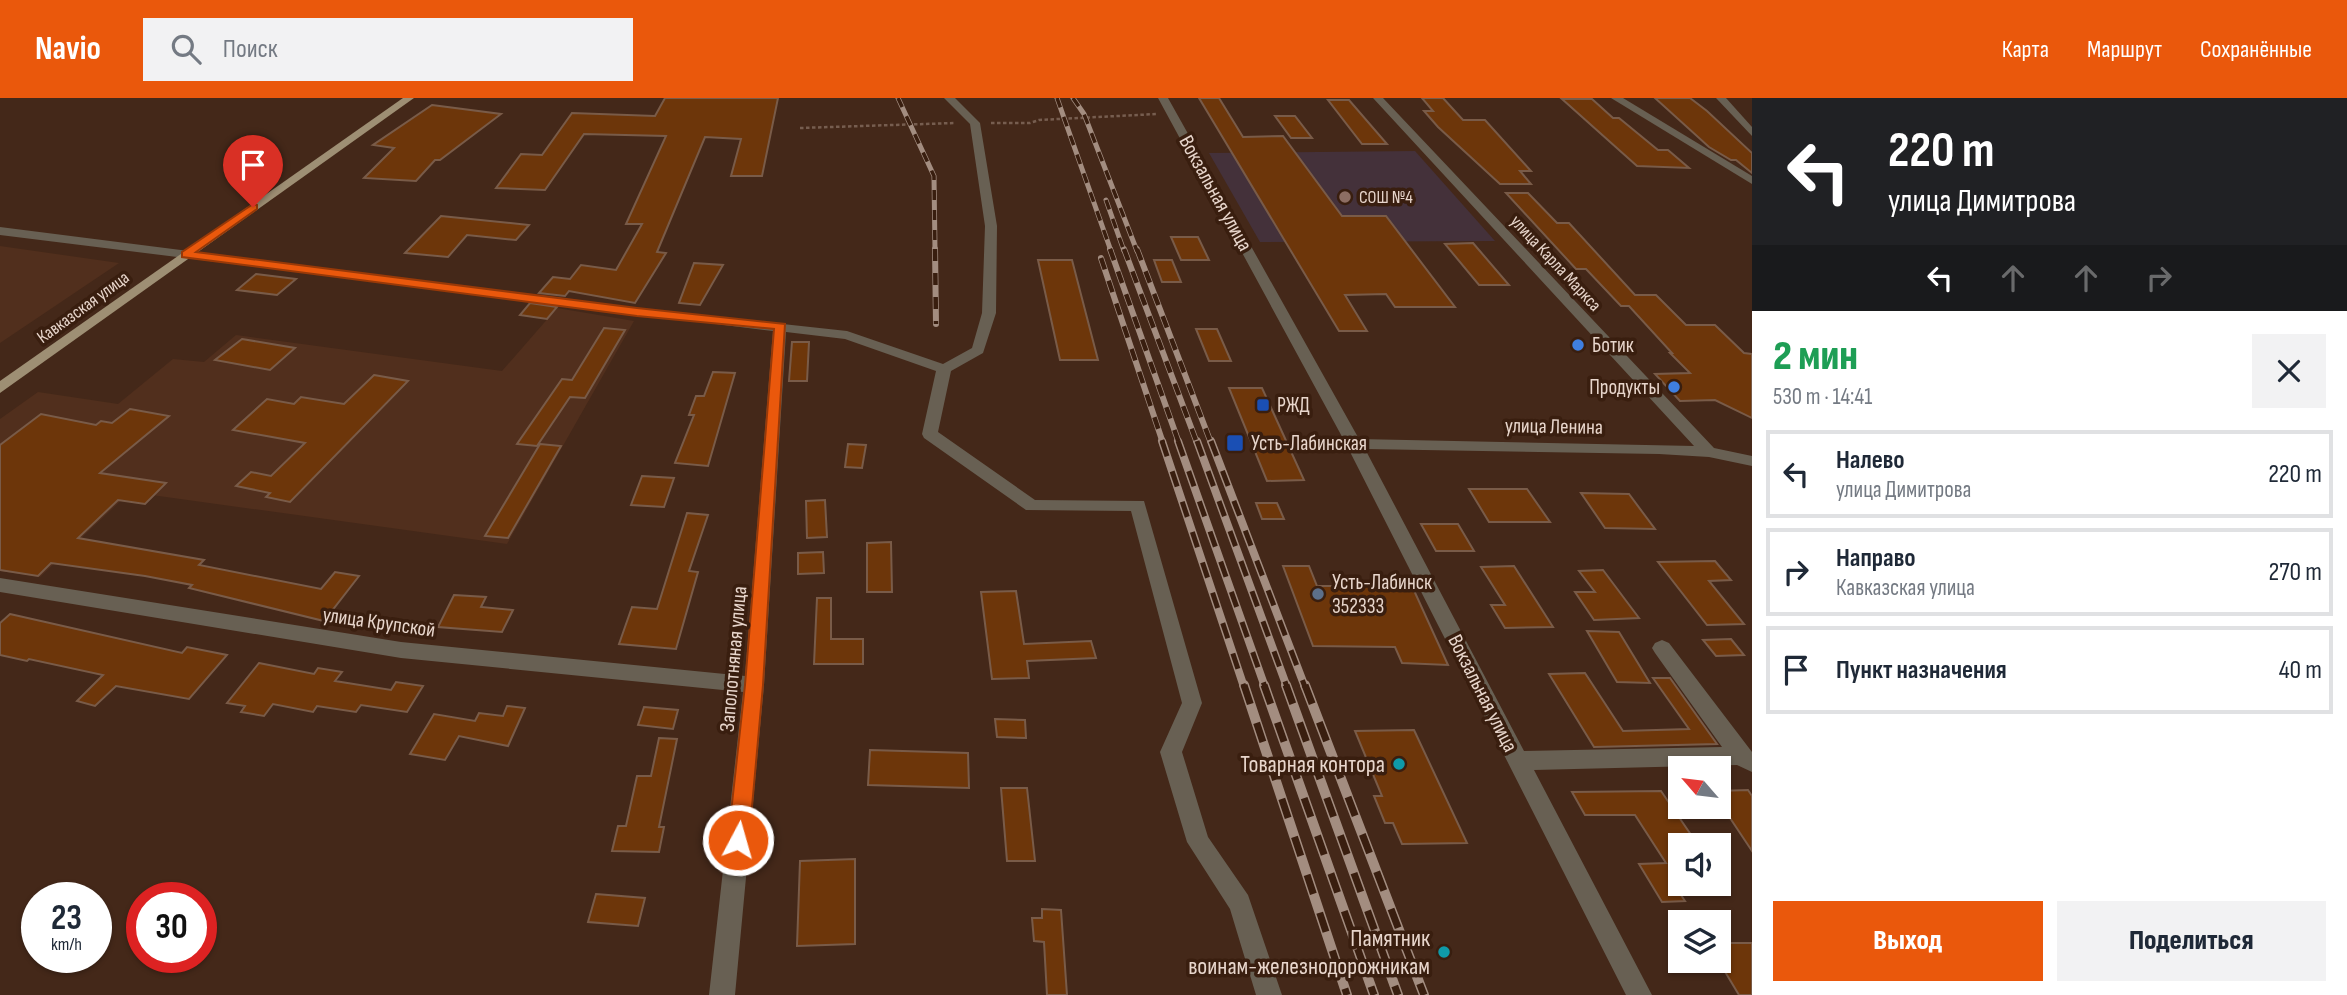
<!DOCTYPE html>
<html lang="ru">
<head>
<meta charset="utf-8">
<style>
	:root { --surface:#fff; --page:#f2f2f3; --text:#1f2937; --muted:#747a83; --line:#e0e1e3; --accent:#ea580c }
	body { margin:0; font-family:"Sofia Sans Condensed",sans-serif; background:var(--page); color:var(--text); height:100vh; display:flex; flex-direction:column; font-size:26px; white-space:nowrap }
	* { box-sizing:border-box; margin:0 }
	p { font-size:23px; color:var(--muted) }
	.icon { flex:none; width:38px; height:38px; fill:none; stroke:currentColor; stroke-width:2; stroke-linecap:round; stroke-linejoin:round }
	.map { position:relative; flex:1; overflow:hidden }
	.sheet { display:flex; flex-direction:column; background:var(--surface); width:595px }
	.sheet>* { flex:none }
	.top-card { background:#202124; color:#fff; overflow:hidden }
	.needle { width:46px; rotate:298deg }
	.tools { position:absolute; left:1668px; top:658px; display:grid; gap:14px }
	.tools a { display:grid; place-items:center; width:63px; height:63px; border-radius:0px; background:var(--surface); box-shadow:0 2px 5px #0004; font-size:35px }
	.speed { position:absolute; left:21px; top:784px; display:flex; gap:14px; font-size:35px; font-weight:700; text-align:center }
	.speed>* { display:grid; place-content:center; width:91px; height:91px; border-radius:50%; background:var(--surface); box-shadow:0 2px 5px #0004; line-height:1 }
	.speed small { font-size:18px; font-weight:400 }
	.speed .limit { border:10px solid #d22; background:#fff; color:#111 }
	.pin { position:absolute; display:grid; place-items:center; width:60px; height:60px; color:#fff; margin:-72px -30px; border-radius:50% 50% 50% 0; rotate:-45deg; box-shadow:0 0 7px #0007 }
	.pin .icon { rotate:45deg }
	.me { position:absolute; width:77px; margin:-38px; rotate:6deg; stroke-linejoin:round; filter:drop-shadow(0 0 5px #0008) }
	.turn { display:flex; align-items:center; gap:24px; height:147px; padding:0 21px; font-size:32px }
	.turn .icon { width:91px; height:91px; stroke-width:2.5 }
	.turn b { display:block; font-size:49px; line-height:60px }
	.lanes { display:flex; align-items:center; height:66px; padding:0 21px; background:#0003; justify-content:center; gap:35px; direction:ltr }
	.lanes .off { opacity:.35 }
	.round { display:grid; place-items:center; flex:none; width:74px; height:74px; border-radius:0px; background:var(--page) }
	.headline { display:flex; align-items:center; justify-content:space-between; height:119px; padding:0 21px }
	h1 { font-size:42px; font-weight:800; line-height:52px; color:#1e9e55 }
	.primary-button { display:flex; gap:14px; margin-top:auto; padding:14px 21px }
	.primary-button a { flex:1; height:80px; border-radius:0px; background:var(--accent); color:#fff; font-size:28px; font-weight:800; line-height:80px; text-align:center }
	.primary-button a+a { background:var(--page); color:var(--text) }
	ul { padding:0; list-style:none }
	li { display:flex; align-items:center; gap:21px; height:88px; margin:0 14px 10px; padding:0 7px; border:4px solid var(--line); border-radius:0px }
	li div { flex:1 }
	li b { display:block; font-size:26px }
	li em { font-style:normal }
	header { display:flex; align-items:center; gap:42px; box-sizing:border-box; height:98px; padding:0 35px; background:var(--accent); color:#fff }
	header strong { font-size:33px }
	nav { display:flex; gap:38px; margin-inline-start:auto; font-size:24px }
	.search { width:490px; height:63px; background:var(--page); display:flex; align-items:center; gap:18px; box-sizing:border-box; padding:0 24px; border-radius:0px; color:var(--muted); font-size:26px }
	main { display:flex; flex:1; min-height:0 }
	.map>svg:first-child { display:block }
</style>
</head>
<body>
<header>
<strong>Navio</strong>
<div class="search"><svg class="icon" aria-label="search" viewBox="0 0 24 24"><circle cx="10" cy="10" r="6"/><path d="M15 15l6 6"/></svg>Поиск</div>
<nav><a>Карта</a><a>Маршрут</a><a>Сохранённые</a></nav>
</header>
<main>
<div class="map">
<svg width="1752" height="897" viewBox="0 0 1752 897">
	<rect width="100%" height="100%" fill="#442819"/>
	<g fill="#512f1d">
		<polygon points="0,148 119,165 0,245"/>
		<polygon points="557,210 634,223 507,446 130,394 40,479 0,473 0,321 38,294 118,306 173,261 204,264 236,237 502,273"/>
	</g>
	<polygon fill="#44313a" points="1415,53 1495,143 1260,144 1209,55"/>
	<g fill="#6d360a" stroke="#795b48" stroke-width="2">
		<polygon points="665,0 778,0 762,78 731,78 741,41 705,39 657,154 666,155 635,205 569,193 565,198 539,195 553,179 570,181 581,167 616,172 642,126 626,126 666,38 584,36 545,92 496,90 521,56 542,57 572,15 655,18"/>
		<polygon points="1199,0 1219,0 1243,39 1283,38 1342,118 1386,118 1455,209 1395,209 1386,196 1345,197 1367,233 1339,233"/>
		<polygon points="1422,0 1443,0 1463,22 1485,22 1531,73 1520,73 1531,86 1500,86 1438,29 1424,13 1433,13"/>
		<polygon points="1655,0 1690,0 1707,13 1752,55 1752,75 1736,62 1731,62 1709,49"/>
		<polygon points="1562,1 1592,1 1613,20 1619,20 1658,52 1668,52 1689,70 1637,68"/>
		<polygon points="1328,2 1349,2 1387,46 1362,46"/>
		<polygon points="432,7 501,16 440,62 435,62 416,83 364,80 394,50 373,47"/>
		<polygon points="1275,18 1295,18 1312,40 1291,40"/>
		<polygon points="1506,95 1528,95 1557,125 1569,125 1635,197 1656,197 1686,227 1715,227 1744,255 1752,256 1752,320 1715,302 1680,303 1655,276 1690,275 1670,255 1672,255 1629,208 1621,208 1586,171 1576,171"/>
		<polygon points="441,118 529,127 516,142 467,137 448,159 405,155"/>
		<polygon points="1171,139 1198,139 1209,162 1181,162"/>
		<polygon points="1473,145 1509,187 1479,187 1445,146"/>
		<polygon points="1038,162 1072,162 1098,262 1060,262"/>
		<polygon points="1154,162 1172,162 1181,184 1162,184"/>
		<polygon points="694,165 723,167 700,207 679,205"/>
		<polygon points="256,176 296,181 277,197 237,192"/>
		<polygon points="530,205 557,209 547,221 520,217"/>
		<polygon points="604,230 625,232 585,300 570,299 537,348 517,346 562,281 572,282"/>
		<polygon points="1196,231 1217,231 1231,263 1209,263"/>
		<polygon points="242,241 295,250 270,272 215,262"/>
		<polygon points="792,244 809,244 807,283 789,283"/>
		<polygon points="713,274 735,275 708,368 675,365 694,317 689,317 696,298 704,298"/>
		<polygon points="374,277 408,283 290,404 266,399 270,395 236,388 251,374 271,378 305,345 233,332 267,301 294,306 301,299 344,306"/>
		<polygon points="1229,290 1262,290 1304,382 1267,383"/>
		<polygon points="130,311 169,318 100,375 166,385 145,406 118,402 78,440 204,462 199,467 321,491 335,474 359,478 324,523 189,490 192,487 145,478 51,465 38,478 0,472 0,347 41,316 96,327 101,323 112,325"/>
		<polygon points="540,346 561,348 508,440 485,438"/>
		<polygon points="848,346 866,347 862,370 845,369"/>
		<polygon points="642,378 674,380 664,409 631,407"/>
		<polygon points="1469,391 1527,391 1550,424 1489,424"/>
		<polygon points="1581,395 1629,396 1655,431 1605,430"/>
		<polygon points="825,402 827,439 807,440 806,403"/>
		<polygon points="1256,405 1277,405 1284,421 1262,421"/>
		<polygon points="687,415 708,417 689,473 698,474 676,551 619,546 632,509 657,511"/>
		<polygon points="1421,426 1458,426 1474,453 1436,453"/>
		<polygon points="891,444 892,494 867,494 867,445"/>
		<polygon points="823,454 824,475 798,476 798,455"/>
		<polygon points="1715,463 1731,482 1709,483 1744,526 1707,527 1658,464"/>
		<polygon points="1283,468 1309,468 1317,488 1412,488 1448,567 1402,565 1395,549 1313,548"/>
		<polygon points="1514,468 1553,529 1505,530 1491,507 1505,507 1481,469"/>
		<polygon points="1603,472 1639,520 1594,522 1575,494 1595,494 1579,473"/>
		<polygon points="1016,493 1024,546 1091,543 1096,560 1027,563 1029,580 992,581 981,494"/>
		<polygon points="454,497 486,499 481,509 513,512 502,534 438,529"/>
		<polygon points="817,500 831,500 831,541 863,541 863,566 814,566"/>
		<polygon points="10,516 182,555 187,549 227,557 189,601 116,588 95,608 77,603 103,577 29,561 27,563 0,557 0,525"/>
		<polygon points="1587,533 1619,534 1650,585 1617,584"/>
		<polygon points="1731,541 1744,557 1716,558 1703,542"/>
		<polygon points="259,565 314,576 318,570 342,574 335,583 391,592 396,584 423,588 407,614 361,607 356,614 317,608 313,614 273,606 264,618 241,614 245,608 227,605"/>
		<polygon points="1585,575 1623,633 1689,631 1653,580 1670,580 1717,646 1594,649 1549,576"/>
		<polygon points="507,608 525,610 508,648 459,638 445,662 410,656 434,616 475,623 479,615 503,618"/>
		<polygon points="644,609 678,612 673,631 638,627"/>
		<polygon points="995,621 1025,622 1026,640 997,639"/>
		<polygon points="1414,632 1467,745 1402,746 1393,725 1385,725 1374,698 1382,698 1355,633"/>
		<polygon points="659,640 677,641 659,729 664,729 659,754 612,753 618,728 626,728 637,678 651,678"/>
		<polygon points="870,652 968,655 969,690 868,687"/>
		<polygon points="1001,690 1027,690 1035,763 1007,763"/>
		<polygon points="1748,692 1752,698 1752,753 1718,702 1718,693"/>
		<polygon points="1661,693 1698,747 1680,747 1680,788 1675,788 1685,803 1662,804 1639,766 1666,765 1635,717 1585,717 1572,694"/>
		<polygon points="855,761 855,846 797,848 800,763"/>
		<polygon points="596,796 645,800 638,828 588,824"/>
		<polygon points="1042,811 1061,812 1067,897 1047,897 1044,844 1034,843 1032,820 1042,820"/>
		<polygon points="1718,845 1752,845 1752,897 1739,897 1718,862"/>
	</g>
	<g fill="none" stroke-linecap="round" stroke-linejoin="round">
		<g stroke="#765d4f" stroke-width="2.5" stroke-dasharray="3.5 2.5" stroke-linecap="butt">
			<polyline points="991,25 1030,25 1039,22 1157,16"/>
			<polyline points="800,30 955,25"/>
		</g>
		<g fill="#686053" fill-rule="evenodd">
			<polygon points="944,0 955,0 980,25 997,128 996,215 983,255 951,273 938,334 1035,402 1144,403 1202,605 1182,654 1208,739 1248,797 1282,897 1256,897 1230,811 1187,744 1160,654 1182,605 1131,413 1026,412 924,340 922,336 936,273 845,241 786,234 764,587 735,897 709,897 743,594 401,560 0,494 0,480 401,544 745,578 773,233 0,137 0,129 637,210 847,233 943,266 972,250 982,215 985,128 970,26"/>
			<polygon points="1158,0 1168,0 1359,341 1694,348 1373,0 1383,0 1714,350 1752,358 1752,368 1709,359 1659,356 1365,351 1524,653 1722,649 1655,555 1652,550 1655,545 1662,542 1669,545 1752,654 1752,674 1737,667 1534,672 1652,897 1626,897 1346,346"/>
			<polygon points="1611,0 1623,0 1752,78 1752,86"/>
			<polygon points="1716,0 1726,0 1752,29 1752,38"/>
		</g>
		<polygon fill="#9e8f74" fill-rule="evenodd" points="403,0 414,0 0,295 0,283"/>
		<g stroke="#a38d80" stroke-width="5">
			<g id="rail-far3">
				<polyline points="898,0 934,78 935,153"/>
				<polyline points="1057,0 1111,153"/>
				<polyline points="1073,0 1084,16 1137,153"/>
				<polyline points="1106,102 1124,153"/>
			</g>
		</g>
		<g stroke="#a38d80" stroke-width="6">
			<g id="rail-far2">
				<polyline points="935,151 936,226"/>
				<polyline points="1110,151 1179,345"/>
				<polyline points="1124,151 1197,345"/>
				<polyline points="1137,151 1211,345"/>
				<polyline points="1101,160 1163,345"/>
			</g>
		</g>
		<g stroke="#a38d80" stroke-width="8">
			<g id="rail-far1">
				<polyline points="1162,343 1244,589"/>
				<polyline points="1178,343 1265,589"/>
				<polyline points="1197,343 1287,589"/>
				<polyline points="1211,343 1305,589"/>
			</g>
		</g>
		<g stroke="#a38d80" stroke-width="10">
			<g id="rail">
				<polyline points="1244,587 1347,897"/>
				<polyline points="1264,587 1374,897"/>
				<polyline points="1286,587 1398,897"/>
				<polyline points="1305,587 1424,897"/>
			</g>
		</g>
		<use href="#rail-far3" stroke="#391e0f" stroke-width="3.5" stroke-dasharray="10" stroke-linecap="butt"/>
		<use href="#rail-far2" stroke="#391e0f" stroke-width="4.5" stroke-dasharray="12" stroke-linecap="butt"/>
		<use href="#rail-far1" stroke="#391e0f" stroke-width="5" stroke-dasharray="16" stroke-linecap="butt"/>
		<use href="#rail" stroke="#391e0f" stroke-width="7" stroke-dasharray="20" stroke-linecap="butt"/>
	</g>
	<polygon fill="#ea580c" stroke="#983908" stroke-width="2" points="253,106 257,107 257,111 196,154 637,210 785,226 763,587 749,742 746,749 738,752 731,749 728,742 745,587 774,231 637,218 182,159 182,154"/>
	<circle fill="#8d6e63" stroke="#391e0f" stroke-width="2.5" cx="1345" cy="99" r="7"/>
	<g fill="#3f7fe0" stroke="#391e0f" stroke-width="2.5">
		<circle cx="1578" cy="247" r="7"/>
		<circle cx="1674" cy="289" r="7"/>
	</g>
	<g fill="#1a4fb4" stroke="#391e0f" stroke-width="2.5">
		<rect x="1256" y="300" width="14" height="14" rx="3.5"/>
		<rect x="1226" y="336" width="18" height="18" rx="3.5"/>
	</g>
	<circle fill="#5c6f8a" stroke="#391e0f" stroke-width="2.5" cx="1318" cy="496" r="7"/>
	<g fill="#0f9aa8" stroke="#391e0f" stroke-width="2.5">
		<circle cx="1399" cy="666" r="7"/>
		<circle cx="1444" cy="854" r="7"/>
	</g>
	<g text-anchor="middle" stroke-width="7" stroke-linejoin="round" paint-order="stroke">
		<g font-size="18" fill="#e8d6cc" stroke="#391e0f" text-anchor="start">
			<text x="1359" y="105">СОШ №4</text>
		</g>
		<g font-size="18" fill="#e8d6cc" stroke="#391e0f">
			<text transform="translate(1556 165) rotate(47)" y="6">улица Карла Маркса</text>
			<text transform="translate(83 209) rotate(-36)" y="6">Кавказская улица</text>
		</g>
		<g font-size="21" fill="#e8d6cc" stroke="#391e0f">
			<text transform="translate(1216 95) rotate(61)" y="7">Вокзальная улица</text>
			<text transform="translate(1554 328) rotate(1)" y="7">улица Ленина</text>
			<text transform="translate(379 524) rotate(8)" y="7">улица Крупской</text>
			<text transform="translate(733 561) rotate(-85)" y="7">Заполотняная улица</text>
			<text transform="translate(1483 595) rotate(63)" y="7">Вокзальная улица</text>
		</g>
		<g font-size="21" fill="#e8d6cc" stroke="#391e0f" text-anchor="start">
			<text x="1592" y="254">Ботик</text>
			<text x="1660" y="296" text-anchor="end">Продукты</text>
			<text x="1277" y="314">РЖД</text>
			<text x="1251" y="352">Усть-Лабинская</text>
			<text x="1332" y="491">Усть-Лабинск<tspan x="1332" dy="24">352333</tspan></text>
		</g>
		<g font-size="24" fill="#e8d6cc" stroke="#391e0f" text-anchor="end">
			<text x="1385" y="674">Товарная контора</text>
			<text x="1430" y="848">Памятник<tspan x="1430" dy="28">воинам-железнодорожникам</tspan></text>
		</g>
	</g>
</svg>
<div class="tools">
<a><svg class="needle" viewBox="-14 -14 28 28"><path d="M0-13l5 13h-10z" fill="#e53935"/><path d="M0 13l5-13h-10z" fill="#747a83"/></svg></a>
<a><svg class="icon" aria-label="sound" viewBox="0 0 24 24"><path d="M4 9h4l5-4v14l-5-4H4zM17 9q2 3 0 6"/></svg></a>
<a><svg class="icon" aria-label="layers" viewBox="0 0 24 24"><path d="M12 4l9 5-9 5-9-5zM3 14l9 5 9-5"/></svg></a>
</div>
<div class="speed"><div>23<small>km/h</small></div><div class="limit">30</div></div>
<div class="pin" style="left:253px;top:109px;background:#d93025"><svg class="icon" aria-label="arrive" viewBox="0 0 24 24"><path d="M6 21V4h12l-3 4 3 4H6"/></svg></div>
<svg class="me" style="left:738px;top:742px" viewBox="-20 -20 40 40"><circle r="17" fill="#ea580c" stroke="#fff" stroke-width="3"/><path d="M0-11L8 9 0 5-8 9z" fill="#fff"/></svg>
</div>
<section class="sheet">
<div class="top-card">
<div class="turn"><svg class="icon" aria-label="left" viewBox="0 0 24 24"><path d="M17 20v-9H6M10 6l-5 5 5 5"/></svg><div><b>220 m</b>улица Димитрова</div></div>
<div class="lanes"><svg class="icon" aria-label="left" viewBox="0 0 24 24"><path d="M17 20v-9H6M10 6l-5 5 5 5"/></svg><svg class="icon off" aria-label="ahead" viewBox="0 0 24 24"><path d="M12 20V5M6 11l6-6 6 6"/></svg><svg class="icon off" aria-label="ahead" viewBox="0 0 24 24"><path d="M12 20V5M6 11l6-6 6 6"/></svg><svg class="icon off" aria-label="right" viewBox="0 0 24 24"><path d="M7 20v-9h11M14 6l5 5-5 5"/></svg></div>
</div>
<div class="headline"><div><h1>2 мин</h1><p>530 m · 14:41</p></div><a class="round"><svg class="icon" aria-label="close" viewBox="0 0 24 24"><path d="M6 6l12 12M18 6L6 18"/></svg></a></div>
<ul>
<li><svg class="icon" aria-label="left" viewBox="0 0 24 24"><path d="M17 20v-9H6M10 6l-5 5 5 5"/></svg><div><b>Налево</b><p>улица Димитрова</p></div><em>220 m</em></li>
<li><svg class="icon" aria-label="right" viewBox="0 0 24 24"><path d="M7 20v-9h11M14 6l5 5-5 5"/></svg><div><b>Направо</b><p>Кавказская улица</p></div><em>270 m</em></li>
<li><svg class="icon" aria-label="arrive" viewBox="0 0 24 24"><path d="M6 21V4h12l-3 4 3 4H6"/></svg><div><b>Пункт назначения</b></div><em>40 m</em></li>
</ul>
<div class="primary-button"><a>Выход</a><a>Поделиться</a></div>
</section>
</main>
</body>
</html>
